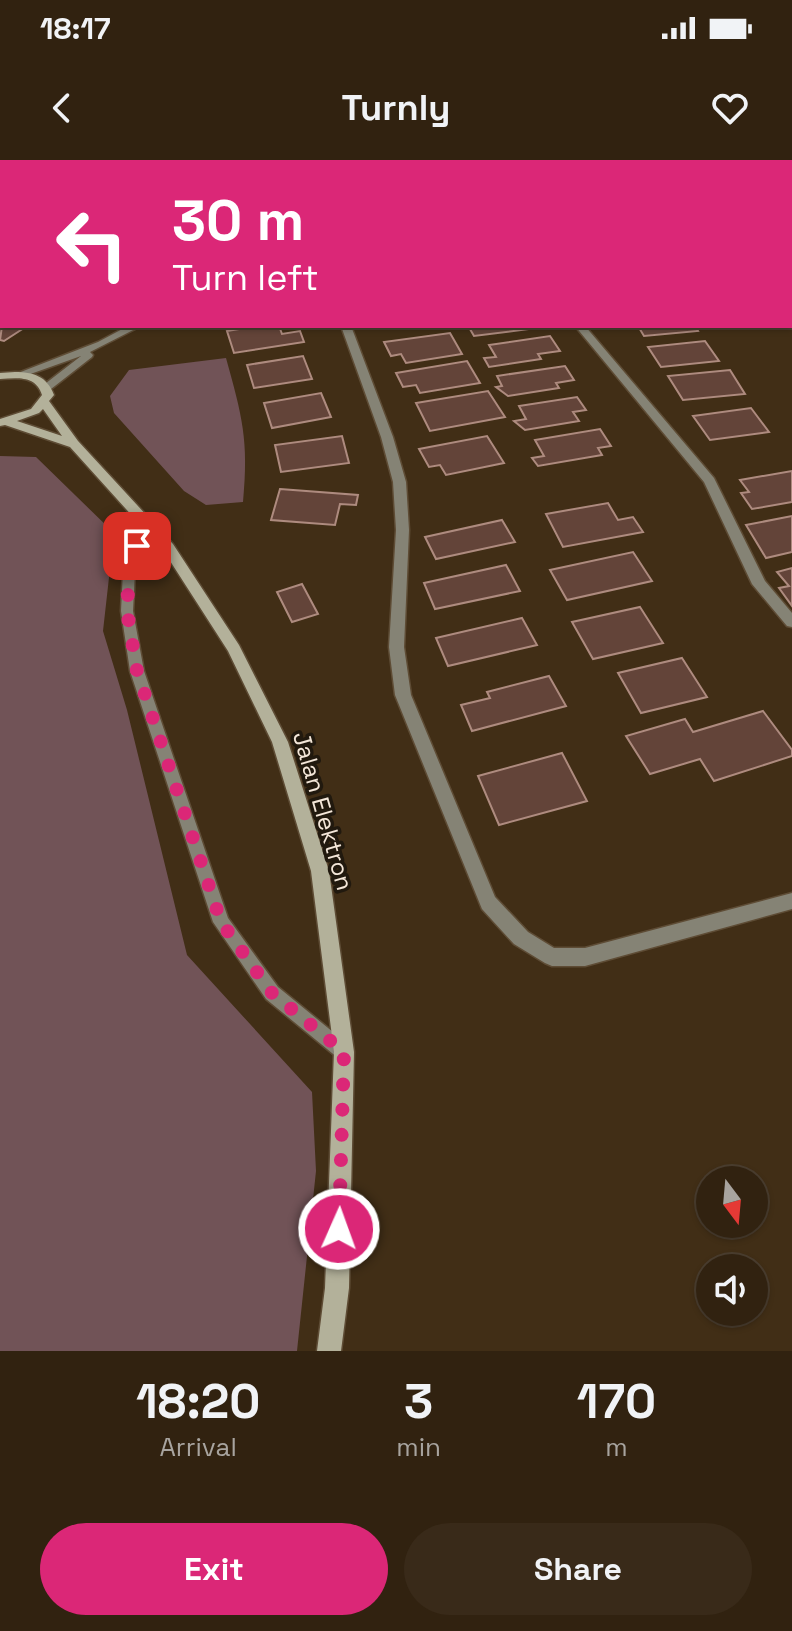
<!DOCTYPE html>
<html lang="en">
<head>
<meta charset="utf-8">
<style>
	:root { --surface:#312210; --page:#392a19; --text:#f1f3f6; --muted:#a8a49f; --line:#4c3f30; --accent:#db2777 }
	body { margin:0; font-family:"Space Grotesk",sans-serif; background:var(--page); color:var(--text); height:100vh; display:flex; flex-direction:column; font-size:30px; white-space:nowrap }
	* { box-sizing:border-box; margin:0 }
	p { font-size:26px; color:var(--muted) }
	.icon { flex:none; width:44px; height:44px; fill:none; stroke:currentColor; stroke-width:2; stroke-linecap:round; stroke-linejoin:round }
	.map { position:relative; height:1191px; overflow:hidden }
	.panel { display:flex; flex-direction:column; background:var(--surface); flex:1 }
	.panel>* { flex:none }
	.hud { position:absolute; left:0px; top:0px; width:792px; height:168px; box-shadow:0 2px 6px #0004,0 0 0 2px var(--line); background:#db2777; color:#fff; overflow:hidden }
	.needle { width:52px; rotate:164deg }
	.fabs { position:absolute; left:696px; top:1006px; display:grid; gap:16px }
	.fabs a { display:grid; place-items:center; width:72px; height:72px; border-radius:50%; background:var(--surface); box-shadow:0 2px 6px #0004,0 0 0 2px var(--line); font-size:40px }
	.pin { position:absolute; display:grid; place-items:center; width:68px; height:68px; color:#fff; margin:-34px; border-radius:16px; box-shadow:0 4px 12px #0006 }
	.me { position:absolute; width:88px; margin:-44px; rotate:2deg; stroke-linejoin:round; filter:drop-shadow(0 0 6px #0008) }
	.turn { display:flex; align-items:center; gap:28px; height:168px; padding:0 40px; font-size:36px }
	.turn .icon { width:104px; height:104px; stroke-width:2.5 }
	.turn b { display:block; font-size:56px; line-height:68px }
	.eta { display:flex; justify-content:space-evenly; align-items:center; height:136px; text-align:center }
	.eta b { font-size:48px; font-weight:800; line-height:56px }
	.cta { display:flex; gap:16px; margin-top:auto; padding:16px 40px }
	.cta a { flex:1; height:92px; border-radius:48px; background:var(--accent); color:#fff; font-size:32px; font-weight:800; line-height:92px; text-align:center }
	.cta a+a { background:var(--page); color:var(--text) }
	.status { display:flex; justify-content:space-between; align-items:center; height:56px; padding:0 40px; background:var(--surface); direction:ltr }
	.status svg { height:22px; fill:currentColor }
	header { display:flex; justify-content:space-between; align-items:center; height:104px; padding:0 40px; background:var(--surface); font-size:36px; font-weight:800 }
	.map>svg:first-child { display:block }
</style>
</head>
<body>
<div class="status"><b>18:17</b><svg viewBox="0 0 49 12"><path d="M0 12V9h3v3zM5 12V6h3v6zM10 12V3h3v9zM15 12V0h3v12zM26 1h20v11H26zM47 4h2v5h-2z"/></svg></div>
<header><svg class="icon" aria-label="back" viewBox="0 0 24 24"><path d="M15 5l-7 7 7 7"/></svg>Turnly<svg class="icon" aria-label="heart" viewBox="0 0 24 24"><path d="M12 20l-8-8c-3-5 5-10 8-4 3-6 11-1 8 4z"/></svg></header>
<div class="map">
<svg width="792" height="1191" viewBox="0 0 792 1191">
	<rect width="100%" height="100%" fill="#412e16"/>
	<g fill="#715357">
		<path d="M226 198C242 256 249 280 243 342L206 345 184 331 114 253 110 236 129 210Z"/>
		<polygon points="0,296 36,297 114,373 103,471 127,550 187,795 312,932 316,1011 297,1191 0,1191"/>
	</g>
	<g fill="#634439" stroke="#ae8b7f" stroke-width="2">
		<polygon points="140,0 246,0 242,2"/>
		<polygon points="2,166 27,166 4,181 0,180"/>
		<polygon points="258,166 279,166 282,174 300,171 304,182 234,193 227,171"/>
		<polygon points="480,166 527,166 529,169 474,176 470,169"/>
		<polygon points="638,166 695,166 698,171 644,176"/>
		<polygon points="450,173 462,194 406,203 401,194 391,196 384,182"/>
		<polygon points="550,176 560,191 538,194 541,199 489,207 484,198 496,197 489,185"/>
		<polygon points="705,181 719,201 661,207 648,187"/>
		<polygon points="303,196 312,219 254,228 247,205"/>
		<polygon points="467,201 480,223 420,233 416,225 403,227 396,213"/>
		<polygon points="565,206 574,220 556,223 559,228 508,236 496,227 502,226 497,216"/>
		<polygon points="730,210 745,234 683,240 668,216"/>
		<polygon points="488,231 505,257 430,271 416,243"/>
		<polygon points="321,233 331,257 272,268 264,243"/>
		<polygon points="577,237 586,250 573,252 579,261 525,270 514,261 526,259 519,246"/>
		<polygon points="751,248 769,272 710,280 693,256"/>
		<polygon points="600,269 611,286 598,288 602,295 538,306 532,298 544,296 535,280"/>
		<polygon points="342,276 349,303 281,312 275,285"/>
		<polygon points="487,276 504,303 446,315 440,305 429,307 419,289"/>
		<polygon points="792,311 792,342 752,349 741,333 749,332 740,320"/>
		<polygon points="280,329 358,335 356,345 340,344 335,365 271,360"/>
		<polygon points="608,343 618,360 633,357 643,372 563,387 546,354"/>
		<polygon points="792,356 792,392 766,398 746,365"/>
		<polygon points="502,360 515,382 436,399 425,377"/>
		<polygon points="633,392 652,421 567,440 550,410"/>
		<polygon points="506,405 520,431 435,449 424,423"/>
		<polygon points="792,408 792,446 779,428 789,426 777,412"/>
		<polygon points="302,424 318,454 292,462 277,432"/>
		<polygon points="640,447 663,483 593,499 572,462"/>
		<polygon points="522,458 537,485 448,506 436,478"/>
		<polygon points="682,498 707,537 641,553 618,513"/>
		<polygon points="549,516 566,546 472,571 461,545 490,538 487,532"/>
		<polygon points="763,551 792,590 792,596 714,621 700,599 650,614 626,576 685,559 693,572"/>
		<polygon points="562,593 587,641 499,665 478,616"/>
	</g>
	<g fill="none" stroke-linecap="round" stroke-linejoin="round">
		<g stroke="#5e4c35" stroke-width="3">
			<polygon id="lane" points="146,357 152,361 135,411 133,451 144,511 228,758 278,827 350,886 353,892 350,898 344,901 338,898 266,839 213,762 130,511 121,451 123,411 140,361"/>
		</g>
		<g stroke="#5e4c35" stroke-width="3">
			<g id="street">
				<rect x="0" y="6" width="2" height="5"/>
				<polygon points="2,32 2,39 0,40 0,33"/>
				<polygon points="0,114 2,115 2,121 0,120"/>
				<polygon points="128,166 141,166 90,192 93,195 92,197 51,229 41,227 81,196 22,217 13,215 98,182"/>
				<polygon points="341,166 351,166 393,277 406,322 409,370 404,487 411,535 495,737 528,772 554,788 585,788 792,733 792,749 585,806 552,806 545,803 514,784 482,749 395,535 389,487 396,370 393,322 381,277"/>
				<polygon points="575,166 585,166 714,318 765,421 792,453 792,467 787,466 752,424 704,322"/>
			</g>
		</g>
		<g stroke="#5e4c35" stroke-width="3">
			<path id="secondary" d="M15 212C33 212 47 216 54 235L49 241 78 281 173 384 239 485 288 582 329 711 354 892 349 1128 341 1191H317L325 1128 334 892 311 711 272 582 228 491 163 390 70 287 5 265 0 266V259L31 249 42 235C36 215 17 218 0 219V213ZM43 249 62 276 17 261 39 253Z"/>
		</g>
		<use href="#lane" fill="#858375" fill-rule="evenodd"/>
		<use href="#street" fill="#858375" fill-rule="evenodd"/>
		<use href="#secondary" fill="#b3b19a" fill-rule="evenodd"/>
	</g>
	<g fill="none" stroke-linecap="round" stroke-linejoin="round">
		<polyline stroke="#db2777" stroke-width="14" stroke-dasharray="0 25.2" points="137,386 129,411 127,451 137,511 221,762 272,833 344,892 339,1069"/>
	</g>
	<g text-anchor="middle" stroke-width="7" stroke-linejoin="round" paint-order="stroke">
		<g font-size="24" fill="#f4e7d9" stroke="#21190e">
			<text transform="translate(323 651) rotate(74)" y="8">Jalan Elektron</text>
		</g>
	</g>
</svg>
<div class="fabs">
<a><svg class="needle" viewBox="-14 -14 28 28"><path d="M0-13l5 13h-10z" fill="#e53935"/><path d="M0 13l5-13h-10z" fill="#a8a49f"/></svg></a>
<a><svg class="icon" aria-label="sound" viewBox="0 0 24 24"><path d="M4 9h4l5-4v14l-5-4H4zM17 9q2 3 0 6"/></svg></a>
</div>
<div class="pin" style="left:137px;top:386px;background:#d93025"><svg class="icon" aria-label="arrive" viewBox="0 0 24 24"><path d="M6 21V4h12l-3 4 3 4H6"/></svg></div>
<svg class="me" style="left:339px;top:1069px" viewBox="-20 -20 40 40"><circle r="17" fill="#db2777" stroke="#fff" stroke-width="3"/><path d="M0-11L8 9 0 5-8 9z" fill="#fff"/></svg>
<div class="hud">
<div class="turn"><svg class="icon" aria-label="left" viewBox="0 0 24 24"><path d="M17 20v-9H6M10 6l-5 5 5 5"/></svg><div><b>30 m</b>Turn left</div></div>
</div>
</div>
<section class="panel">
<div class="eta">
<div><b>18:20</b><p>Arrival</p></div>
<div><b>3</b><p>min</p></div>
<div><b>170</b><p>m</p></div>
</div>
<div class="cta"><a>Exit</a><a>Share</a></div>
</section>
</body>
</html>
